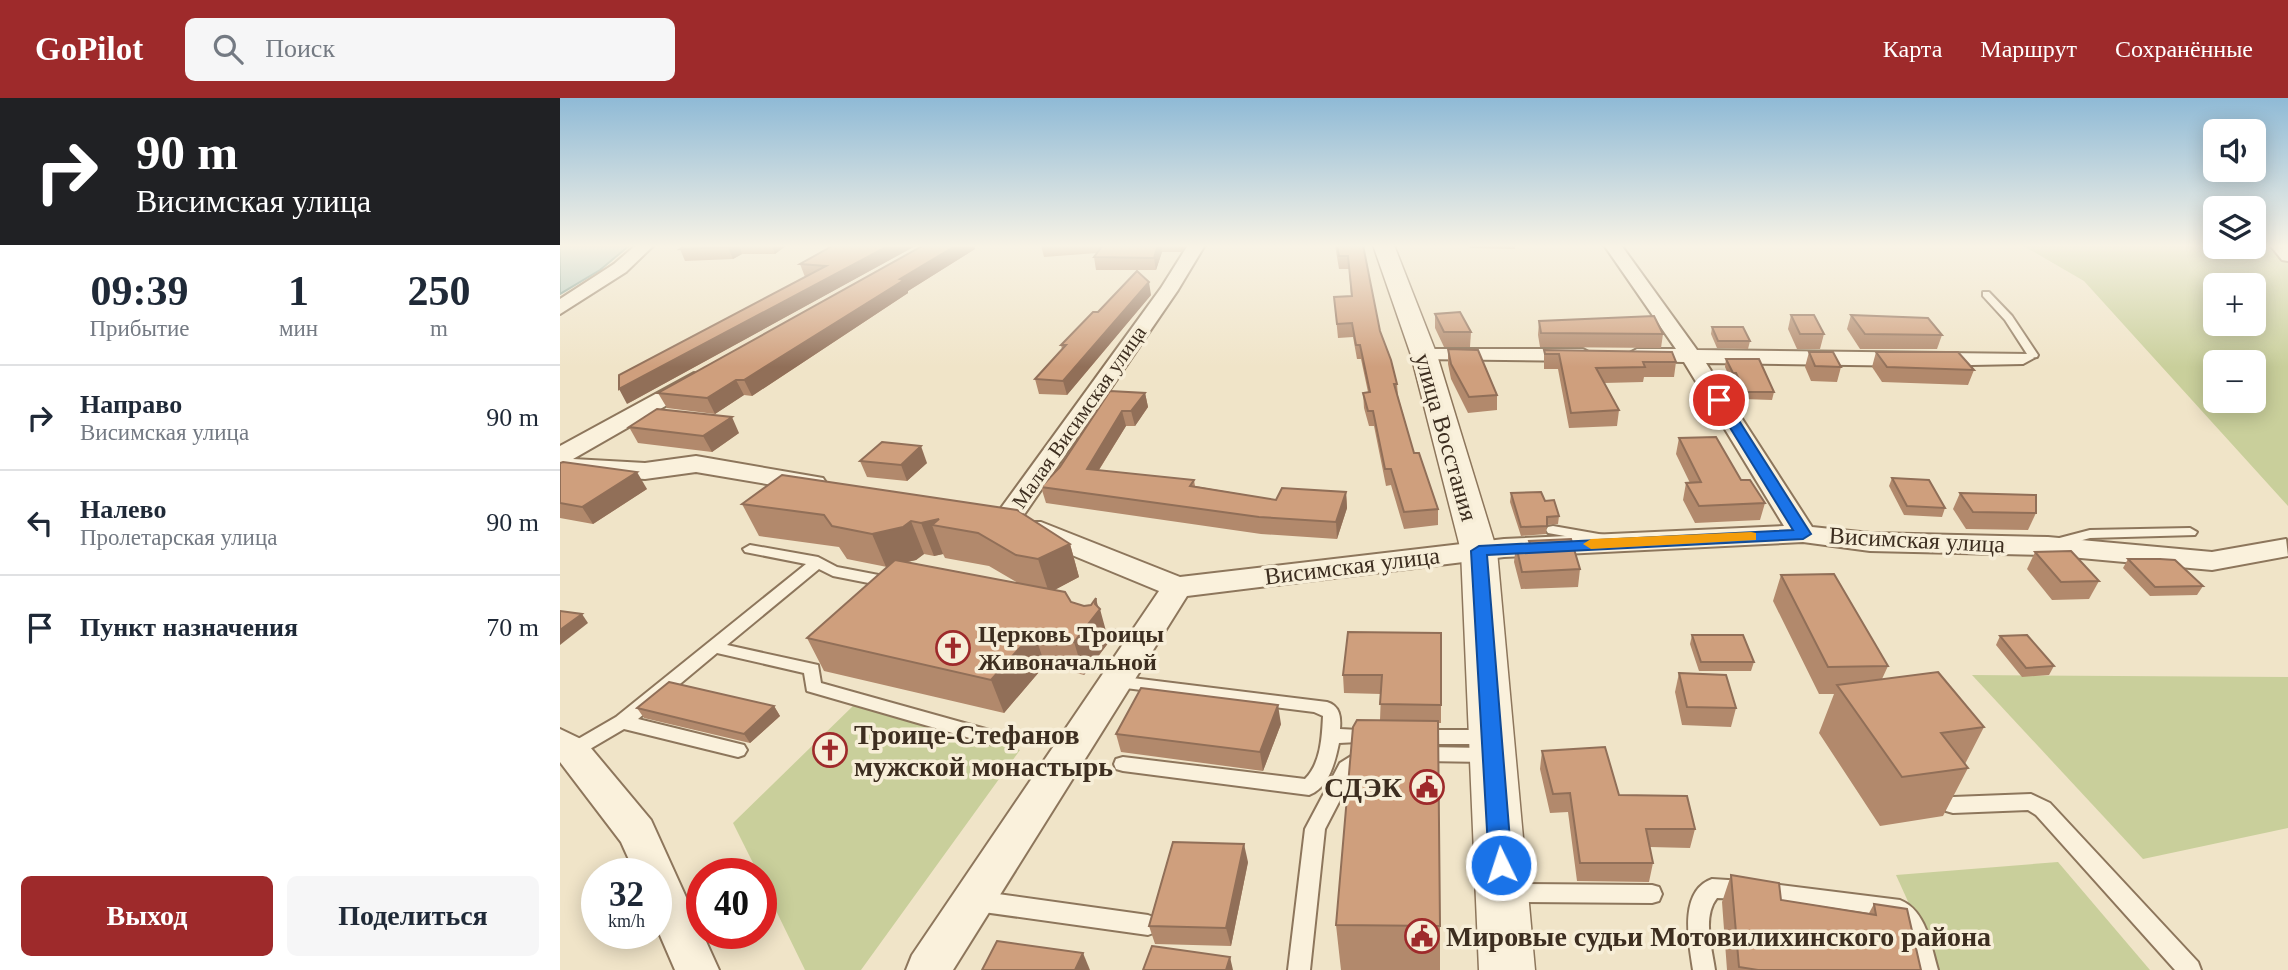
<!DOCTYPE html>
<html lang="ru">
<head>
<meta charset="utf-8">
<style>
	:root { --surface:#fff; --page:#f6f6f7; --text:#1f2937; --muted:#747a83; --line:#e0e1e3; --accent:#9e2a2b }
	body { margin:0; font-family:Georgia,serif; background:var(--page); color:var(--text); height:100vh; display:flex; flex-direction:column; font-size:26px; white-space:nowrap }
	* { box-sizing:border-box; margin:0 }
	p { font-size:23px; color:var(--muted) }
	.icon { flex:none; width:38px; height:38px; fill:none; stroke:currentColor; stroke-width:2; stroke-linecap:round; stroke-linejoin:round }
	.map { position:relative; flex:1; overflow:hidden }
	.sheet { display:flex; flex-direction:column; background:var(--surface); width:560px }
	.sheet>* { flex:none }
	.banner { background:#202124; color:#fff; overflow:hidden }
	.fabs { position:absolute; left:1643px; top:21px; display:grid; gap:14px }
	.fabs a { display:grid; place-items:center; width:63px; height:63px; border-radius:10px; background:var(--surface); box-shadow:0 4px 18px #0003; font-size:35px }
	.speed { position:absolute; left:21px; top:760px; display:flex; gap:14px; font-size:35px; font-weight:700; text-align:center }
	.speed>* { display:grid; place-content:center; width:91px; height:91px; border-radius:50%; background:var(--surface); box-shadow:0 4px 18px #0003; line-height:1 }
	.speed small { font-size:18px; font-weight:400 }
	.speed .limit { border:10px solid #d22; background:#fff; color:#111 }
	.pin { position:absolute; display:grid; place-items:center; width:60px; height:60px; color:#fff; margin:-30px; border:4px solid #fff; border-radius:50%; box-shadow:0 2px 7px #0007 }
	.me { position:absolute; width:77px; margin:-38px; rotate:356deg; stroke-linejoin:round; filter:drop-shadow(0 0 5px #0008) }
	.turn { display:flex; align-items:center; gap:24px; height:147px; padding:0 21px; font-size:32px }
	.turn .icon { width:91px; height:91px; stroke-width:2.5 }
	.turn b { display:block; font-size:49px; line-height:60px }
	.eta { display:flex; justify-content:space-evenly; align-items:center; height:119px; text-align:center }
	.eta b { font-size:42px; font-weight:700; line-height:49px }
	.primary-button { display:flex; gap:14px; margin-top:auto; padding:14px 21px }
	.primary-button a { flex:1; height:80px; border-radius:10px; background:var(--accent); color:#fff; font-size:28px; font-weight:700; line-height:80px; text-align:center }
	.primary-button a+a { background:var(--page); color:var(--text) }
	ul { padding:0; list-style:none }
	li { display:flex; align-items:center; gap:21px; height:105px; padding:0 21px; border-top:2px solid var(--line) }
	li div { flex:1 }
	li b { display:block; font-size:26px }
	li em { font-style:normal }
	header { display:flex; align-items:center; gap:42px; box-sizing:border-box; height:98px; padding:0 35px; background:var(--accent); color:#fff }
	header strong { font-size:33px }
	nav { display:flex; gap:38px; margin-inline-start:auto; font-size:24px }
	.search { width:490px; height:63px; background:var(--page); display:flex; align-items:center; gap:18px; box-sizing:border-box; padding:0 24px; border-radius:10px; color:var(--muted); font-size:26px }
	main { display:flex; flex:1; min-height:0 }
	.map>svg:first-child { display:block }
</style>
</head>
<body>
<header>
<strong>GoPilot</strong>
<div class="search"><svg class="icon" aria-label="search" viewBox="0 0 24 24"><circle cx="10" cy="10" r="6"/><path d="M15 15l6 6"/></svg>Поиск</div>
<nav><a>Карта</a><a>Маршрут</a><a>Сохранённые</a></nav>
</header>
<main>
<section class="sheet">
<div class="banner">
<div class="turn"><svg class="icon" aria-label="right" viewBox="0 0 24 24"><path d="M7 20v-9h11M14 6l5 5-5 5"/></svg><div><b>90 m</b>Висимская улица</div></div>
</div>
<div class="eta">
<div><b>09:39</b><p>Прибытие</p></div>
<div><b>1</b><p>мин</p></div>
<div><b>250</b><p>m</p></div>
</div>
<ul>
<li><svg class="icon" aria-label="right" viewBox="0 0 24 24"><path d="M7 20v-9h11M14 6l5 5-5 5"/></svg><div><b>Направо</b><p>Висимская улица</p></div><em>90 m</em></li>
<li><svg class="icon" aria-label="left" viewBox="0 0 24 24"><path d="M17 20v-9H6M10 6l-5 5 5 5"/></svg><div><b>Налево</b><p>Пролетарская улица</p></div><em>90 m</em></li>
<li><svg class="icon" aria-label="arrive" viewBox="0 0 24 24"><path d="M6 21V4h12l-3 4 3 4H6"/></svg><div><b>Пункт назначения</b></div><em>70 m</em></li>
</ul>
<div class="primary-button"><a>Выход</a><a>Поделиться</a></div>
</section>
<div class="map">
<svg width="1728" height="872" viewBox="0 0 1728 872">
	<rect width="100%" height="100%" fill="#f0e4c8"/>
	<g fill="#c9cf9b" fill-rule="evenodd">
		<path d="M1462 147H1728V408L1524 183ZM1656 187H1694V226H1656ZM1656 264H1694V303H1656Z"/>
		<polygon points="1412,577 1728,579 1728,730 1583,761"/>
		<polygon points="294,607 460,652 301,872 245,872 201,782 201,775 198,775 173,725"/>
		<polygon points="1498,764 1590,872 1379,872 1336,777"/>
	</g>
	<polygon fill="#a9c4bc" stroke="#6f938a" stroke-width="2" points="0,147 70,147 40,172 0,196"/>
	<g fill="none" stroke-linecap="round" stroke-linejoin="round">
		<g stroke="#8d765c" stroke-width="4">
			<g id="service">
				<polygon points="1423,194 1429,194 1452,218 1478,257 1477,259 1459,262 1459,258 1467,256 1445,222 1423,198"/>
				<polygon points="993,428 1050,438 1057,442 1050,446 988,435 986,432 988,429"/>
				<polygon points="1630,430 1637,434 1635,437 1530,440 1493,450 1486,446 1488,443 1530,432"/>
				<polygon points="190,447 258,459 277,469 329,479 336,484 329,489 273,478 259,471 167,547 258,567 261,585 440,635 443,640 440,645 434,647 247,593 244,575 157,555 78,621 184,647 187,652 184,657 178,659 64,631 18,658 12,660 6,658 3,653 6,648 56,619 246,466 185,454 183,451"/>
				<polygon points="554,532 589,538 591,542 589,546 583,548 548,541 546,537 548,533"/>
				<path d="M556 578 767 604C780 608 781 619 780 631L818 633 821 638 818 643 779 645C775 664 769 690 749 697L563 673 556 671 554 666 556 661 563 659 745 681C761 665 762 639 763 618L754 614 550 588 548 584 550 580Z"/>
				<polygon points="860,632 927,632 933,634 936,639 933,644 927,646 860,646 854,644 851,639 854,634"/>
				<polygon points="863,649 926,650 932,652 935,657 932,662 926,664 863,663 857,661 854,656 857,651"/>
				<polygon points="804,650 810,652 813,657 810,662 794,675 765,731 750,872 728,872 745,731 780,665"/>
				<polygon points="1471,696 1490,705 1638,864 1641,872 1615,872 1476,717 1468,712 1393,715 1386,713 1383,707 1386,701 1393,699"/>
				<path d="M1152 781 1184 783 1191 785 1194 792 1197 787 1204 785 1340 802C1366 812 1371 848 1378 872H1356L1345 834 1334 821 1204 803 1197 801 1194 794 1191 799 1184 801 1157 800C1142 819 1152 850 1155 872H1133C1129 845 1118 793 1152 781Z"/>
				<polygon points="949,786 1092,787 1099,789 1102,796 1099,803 1092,805 949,804 942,802 939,795 942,788"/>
				<polygon points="416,793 588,817 596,820 599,827 596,834 588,837 416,813 409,810 405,803 409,796"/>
			</g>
		</g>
		<g stroke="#8d765c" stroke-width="4">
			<g id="minor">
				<polygon points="76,147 94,147 66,174 0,216 0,201 54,166"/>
				<polygon points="628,147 645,147 618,192 457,427 437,427 433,421 601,190"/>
				<polygon points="1044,147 1061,147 1137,252 1470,256 1474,260 1463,266 1360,268 1146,265 1252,429 1310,435 1488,439 1652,454 1726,441 1728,458 1652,472 1488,457 1310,453 1243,444 944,459 627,498 393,872 346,872 352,857 599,493 461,436 457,430 461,424 481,424 620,479 944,441 1224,428 1124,264 1077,263 1066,257 1077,251 1116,251"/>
				<polygon points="1710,147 1728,147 1728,163 1722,162"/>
				<polygon points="864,251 1023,251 1034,257 1023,263 857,261 853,257"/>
				<polygon points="134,275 145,282 142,287 13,361 85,365 136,358 263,380 267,386 263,392 254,394 136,374 85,381 0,376 0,348"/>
				<polygon points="0,631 25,643 91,722 159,872 115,872 96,828 96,775 75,775 61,744 0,664"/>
			</g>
		</g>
		<g stroke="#8d765c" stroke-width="3">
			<polygon id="tertiary" points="813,147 834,147 877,257 937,453 975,872 919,872 901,453 851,257"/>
		</g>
		<use href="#service" fill="#faf1dc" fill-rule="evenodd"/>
		<use href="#minor" fill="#faf1dc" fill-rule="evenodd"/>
		<use href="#tertiary" fill="#faf1dc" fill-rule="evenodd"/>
	</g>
	<g fill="#b2896c" fill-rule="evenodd">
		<polygon points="126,147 227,147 215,156 182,156 173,161 125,163 120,151"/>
		<polygon points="274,147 357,147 67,306 245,179 240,166"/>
		<polygon points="364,147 414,147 415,151 348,193 348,195 192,298 184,297 155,316 107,310 98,295"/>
		<polygon points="481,147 626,147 621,154 602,154 596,172 536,172 534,159 537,155 484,159"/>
		<polygon points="775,147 803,147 820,233 837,286 838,298 854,355 878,411 878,427 844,431 831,387 826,388 814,328 809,328 804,310 803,295 808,294 801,261 797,261 793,239 778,240 774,199 791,198 789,171 779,171"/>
		<polygon points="909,147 955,147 955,151 910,150"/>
		<polygon points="591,197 507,297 479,296 475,281 502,251 501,247 538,214"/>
		<polygon points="875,216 911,234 910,249 884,249 875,230"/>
		<polygon points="1231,217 1264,236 1260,251 1237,251 1228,231"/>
		<polygon points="1291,217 1382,237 1377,251 1300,251 1287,231"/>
		<polygon points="979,223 1103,236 1101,250 980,249 978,237"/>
		<polygon points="1152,229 1190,243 1188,251 1157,250 1151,236"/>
		<polygon points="888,251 937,297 937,312 908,315 891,281 888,266"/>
		<polygon points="984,252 1116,264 1114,279 1084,279 1083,284 1044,285 1059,312 1057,328 1009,330 998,271 984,271"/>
		<polygon points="1249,254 1281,269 1277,284 1251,283 1245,269"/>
		<polygon points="1316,254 1414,272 1408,287 1322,284 1312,269"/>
		<polygon points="1166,261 1214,294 1212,302 1183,301 1174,283 1171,282 1165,269"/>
		<polygon points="550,293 585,295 588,309 575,328 566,328 539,372 634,382 635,388 716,402 786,394 787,410 777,441 701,436 486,405 481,389 500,369"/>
		<polygon points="69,329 179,335 152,354 78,345"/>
		<polygon points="1119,340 1181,382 1205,405 1200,422 1135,425 1123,402 1126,385 1130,385 1116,356"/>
		<polygon points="300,363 367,365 347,383 307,379"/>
		<polygon points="0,365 87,391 33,426 0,420"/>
		<path d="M222 377 510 446 519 479 494 492 511 504 524 508 538 509 549 544 524 577 485 567 444 615 264 573 247 540 327 469 287 461 279 449 199 438 182 406ZM364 456 374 458 383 456 385 460 429 468 458 485 347 464 356 462Z"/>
		<polygon points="1332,380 1385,410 1382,419 1344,417 1329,388"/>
		<polygon points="951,395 985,403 999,418 998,426 987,427 986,436 961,438 950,404"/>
		<polygon points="1400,395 1476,415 1468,432 1406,431 1393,411"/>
		<polygon points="969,443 1020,471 1018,489 961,491 954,464 956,447 969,446"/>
		<polygon points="1475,454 1539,483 1529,501 1492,502 1467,471"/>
		<polygon points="1568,461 1643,488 1637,497 1590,498 1563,470"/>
		<polygon points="1221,477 1328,568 1322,581 1424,629 1405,666 1408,670 1383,718 1320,728 1259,635 1274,596 1259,596 1213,503"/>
		<polygon points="881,535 881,625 878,625 880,828 880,872 781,872 776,827 820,622 821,596 784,595 783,577"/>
		<polygon points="1132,537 1194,564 1191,573 1139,573 1130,546"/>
		<polygon points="1440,538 1494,568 1489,577 1462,579 1436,547"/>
		<polygon points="1119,575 1176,610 1171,629 1122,627 1115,594"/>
		<polygon points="214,608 220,618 190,645 84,620 77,610"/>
		<polygon points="721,626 703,673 561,654 556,636"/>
		<polygon points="982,653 1059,697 1135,731 1130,750 1090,749 1093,765 1089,784 1017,783 1008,714 990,715 980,671"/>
		<polygon points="688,764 671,848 595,846 589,828"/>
		<polygon points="1171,777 1221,802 1309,815 1314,806 1361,872 1167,872 1162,804"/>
	</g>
	<g fill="#916f58">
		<polygon points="172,147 179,147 182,156 173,161 168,149"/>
		<polygon points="212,147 227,147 215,156"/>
		<polygon points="330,147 357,147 67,306 59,291"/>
		<polygon points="397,147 414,147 415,151 348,193 348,195 192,298 184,282 340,181"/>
		<polygon points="598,147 601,147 602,154 596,172 594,160"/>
		<polygon points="620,147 626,147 621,154"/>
		<polygon points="589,184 591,197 507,297 503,283"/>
		<polygon points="176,282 184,297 155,316 147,300"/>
		<polygon points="585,295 588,309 575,328 571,313"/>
		<polygon points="562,313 566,328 530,386 527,371"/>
		<polygon points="172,319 179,335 152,354 143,338"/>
		<polygon points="361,348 367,365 347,383 341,367"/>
		<polygon points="77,374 87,391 33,426 22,409"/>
		<polygon points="786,394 787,410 777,441 776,424"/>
		<polygon points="379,421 372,427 383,456 374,458 361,425"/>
		<polygon points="351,423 364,456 356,462 326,469 312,436"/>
		<polygon points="510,446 519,479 489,495 478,461"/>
		<polygon points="536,500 539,513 540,511 549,544 524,577 514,544 535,506"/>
		<polygon points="22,516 28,525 0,547 0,532"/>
		<polygon points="474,534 485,567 444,615 431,582"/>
		<polygon points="718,607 721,626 703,673 700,654"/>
		<polygon points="214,608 220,618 190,645 184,636"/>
		<polygon points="684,746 688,764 671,848 666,830"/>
		<polygon points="523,855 530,872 515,872"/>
		<polygon points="670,859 673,872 666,872"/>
	</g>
	<g fill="#cf9f7d" stroke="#916f58" stroke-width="2">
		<polygon points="126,147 172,147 168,149 120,151"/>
		<polygon points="274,147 330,147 59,291 59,277 266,168 240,166"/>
		<polygon points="364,147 397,147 340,181 344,182 184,282 176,282 147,300 98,295"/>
		<polygon points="543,147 598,147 594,160 534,159"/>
		<polygon points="777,147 803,147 820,233 831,262 837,286 834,286 854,355 859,355 878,411 844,414 831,371 825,371 813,313 808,313 803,295 810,294 800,247 796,247 792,225 777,226 774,199 792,198 788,158 779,158"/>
		<polygon points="577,173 589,184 503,283 475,281 506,247 501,247 533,214 538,214"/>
		<polygon points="900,214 911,234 884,234 875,216"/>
		<polygon points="1231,217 1254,217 1264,236 1240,236"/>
		<polygon points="1291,217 1368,220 1382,237 1305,236"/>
		<polygon points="1094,218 1103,236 981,235 979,223"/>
		<polygon points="1152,229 1183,229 1190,243 1158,243"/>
		<polygon points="888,251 918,252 937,297 909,299 891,266"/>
		<polygon points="984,252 1112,254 1116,264 1083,264 1085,269 1036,270 1059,312 1011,315 999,256 985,256"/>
		<polygon points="1249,254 1273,254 1281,269 1255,268"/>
		<polygon points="1316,254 1398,254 1414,272 1327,269"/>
		<polygon points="1166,261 1199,261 1214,294 1185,294 1176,275 1173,275"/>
		<polygon points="550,293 585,295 571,313 562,313 527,371 634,382 630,388 716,402 722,390 786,394 776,424 699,419 481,389 500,369"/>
		<polygon points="97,311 172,319 143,338 69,329"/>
		<polygon points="1156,339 1181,382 1190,382 1205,405 1139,408 1126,385 1141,384 1119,340"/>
		<polygon points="322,344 361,348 341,367 300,363"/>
		<polygon points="3,364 77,374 22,409 0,405 0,365"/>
		<polygon points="222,377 457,412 510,446 478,461 456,457 418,435 372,427 379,421 361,425 351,423 343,429 312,436 272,428 264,417 182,406"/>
		<polygon points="1332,380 1369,382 1385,410 1347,408"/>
		<polygon points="981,394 985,403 994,402 999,418 987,419 987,428 961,429 951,395"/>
		<polygon points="1400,395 1476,397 1476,415 1413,414"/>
		<polygon points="1011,441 1020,471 962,474 956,447 970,446 969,443"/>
		<polygon points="1511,453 1539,483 1501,484 1475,454"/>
		<polygon points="1568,461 1600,461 1615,462 1643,488 1595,489"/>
		<polygon points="335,462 505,494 511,504 524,508 531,507 536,500 535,506 540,511 514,544 474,534 431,582 247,540"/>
		<polygon points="1274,476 1328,568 1268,569 1221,477"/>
		<polygon points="0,513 22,516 0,532"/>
		<polygon points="788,534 881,535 881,607 820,606 822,577 783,577"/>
		<polygon points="1132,537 1183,537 1194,564 1141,564"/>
		<polygon points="1467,537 1494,568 1466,570 1440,538"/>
		<polygon points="1378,574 1424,629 1381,635 1408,670 1342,679 1277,587"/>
		<polygon points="1119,575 1166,577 1176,610 1127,609"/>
		<polygon points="109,584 214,608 184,636 77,610"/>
		<polygon points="581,590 718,607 700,654 556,636"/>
		<polygon points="797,622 878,623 880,828 776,827 793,629"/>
		<polygon points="1045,649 1059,697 1127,698 1135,731 1086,731 1093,765 1020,765 1010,695 993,696 982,653"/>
		<polygon points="613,744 684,746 666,830 589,828"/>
		<polygon points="1171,777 1219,785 1221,802 1316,817 1314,806 1347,811 1361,872 1198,872 1179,869"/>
		<polygon points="437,843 523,855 515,872 422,872"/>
		<polygon points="592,848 670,859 666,872 583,872"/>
	</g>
	<linearGradient id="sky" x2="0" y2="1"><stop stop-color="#8fbad6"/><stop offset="0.55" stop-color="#f8f3e6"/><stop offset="1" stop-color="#f8f3e6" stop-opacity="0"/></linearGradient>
	<rect width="1728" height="269" fill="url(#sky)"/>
	<polygon fill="#1a73e8" stroke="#114b97" stroke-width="2" points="1155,299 1164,299 1251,436 1243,441 927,457 952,767 949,774 941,777 932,774 929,767 911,453 919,448 1233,432 1153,302"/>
	<polygon fill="#f59e0b" points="1191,434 1196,435 1196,442 1031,451 1023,446 1031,441"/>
	<defs>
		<g id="church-ring" transform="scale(1.75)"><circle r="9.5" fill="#f7eed8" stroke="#9e2a2b" stroke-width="1.5"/><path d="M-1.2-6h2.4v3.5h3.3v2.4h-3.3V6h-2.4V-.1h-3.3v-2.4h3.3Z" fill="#9e2a2b"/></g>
		<g id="civic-ring" transform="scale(1.75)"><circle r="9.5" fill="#f7eed8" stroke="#9e2a2b" stroke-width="1.5"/><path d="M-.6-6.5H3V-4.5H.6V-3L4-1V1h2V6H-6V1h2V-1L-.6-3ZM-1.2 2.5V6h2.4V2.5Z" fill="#9e2a2b"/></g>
	</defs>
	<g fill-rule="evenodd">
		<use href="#church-ring" x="393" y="550"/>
		<use href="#church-ring" x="270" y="652"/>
		<use href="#civic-ring" x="867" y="689"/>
		<use href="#civic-ring" x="862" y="838"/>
	</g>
	<g text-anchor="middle" stroke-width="7" stroke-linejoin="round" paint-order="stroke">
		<g font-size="21" fill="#3d2e20" stroke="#f7eed8">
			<text transform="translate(519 319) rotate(-55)" y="7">Малая Висимская улица</text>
		</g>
		<g font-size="24" fill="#3d2e20" stroke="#f7eed8">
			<text transform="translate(886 339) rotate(74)" y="8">улица Восстания</text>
			<text transform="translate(1357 442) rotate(3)" y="8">Висимская улица</text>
			<text transform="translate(792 468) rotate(-7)" y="8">Висимская улица</text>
		</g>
		<g font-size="24" font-weight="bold" fill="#3d2e20" stroke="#f7eed8" text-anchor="start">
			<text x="418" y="544">Церковь Троицы<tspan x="418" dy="28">Живоначальной</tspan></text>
		</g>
		<g font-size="28" font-weight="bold" fill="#3d2e20" stroke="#f7eed8" text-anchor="start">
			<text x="294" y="646">Троице-Стефанов<tspan x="294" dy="32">мужской монастырь</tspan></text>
			<text x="842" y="699" text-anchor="end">СДЭК</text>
			<text x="886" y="848">Мировые судьи Мотовилихинского района</text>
		</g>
	</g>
</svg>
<div class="fabs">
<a><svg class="icon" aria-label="sound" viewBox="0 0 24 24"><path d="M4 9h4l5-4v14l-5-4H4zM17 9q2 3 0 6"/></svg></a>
<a><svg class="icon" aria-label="layers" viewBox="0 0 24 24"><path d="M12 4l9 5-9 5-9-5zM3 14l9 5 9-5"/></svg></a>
<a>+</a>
<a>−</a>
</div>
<div class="speed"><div>32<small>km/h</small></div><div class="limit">40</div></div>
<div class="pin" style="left:1159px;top:302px;background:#d93025"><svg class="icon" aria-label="arrive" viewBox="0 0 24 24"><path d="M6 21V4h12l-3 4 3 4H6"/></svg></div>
<svg class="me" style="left:941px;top:767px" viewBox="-20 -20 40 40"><circle r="17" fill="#1a73e8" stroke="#fff" stroke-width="3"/><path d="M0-11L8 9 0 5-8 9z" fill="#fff"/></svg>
</div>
</main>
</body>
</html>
